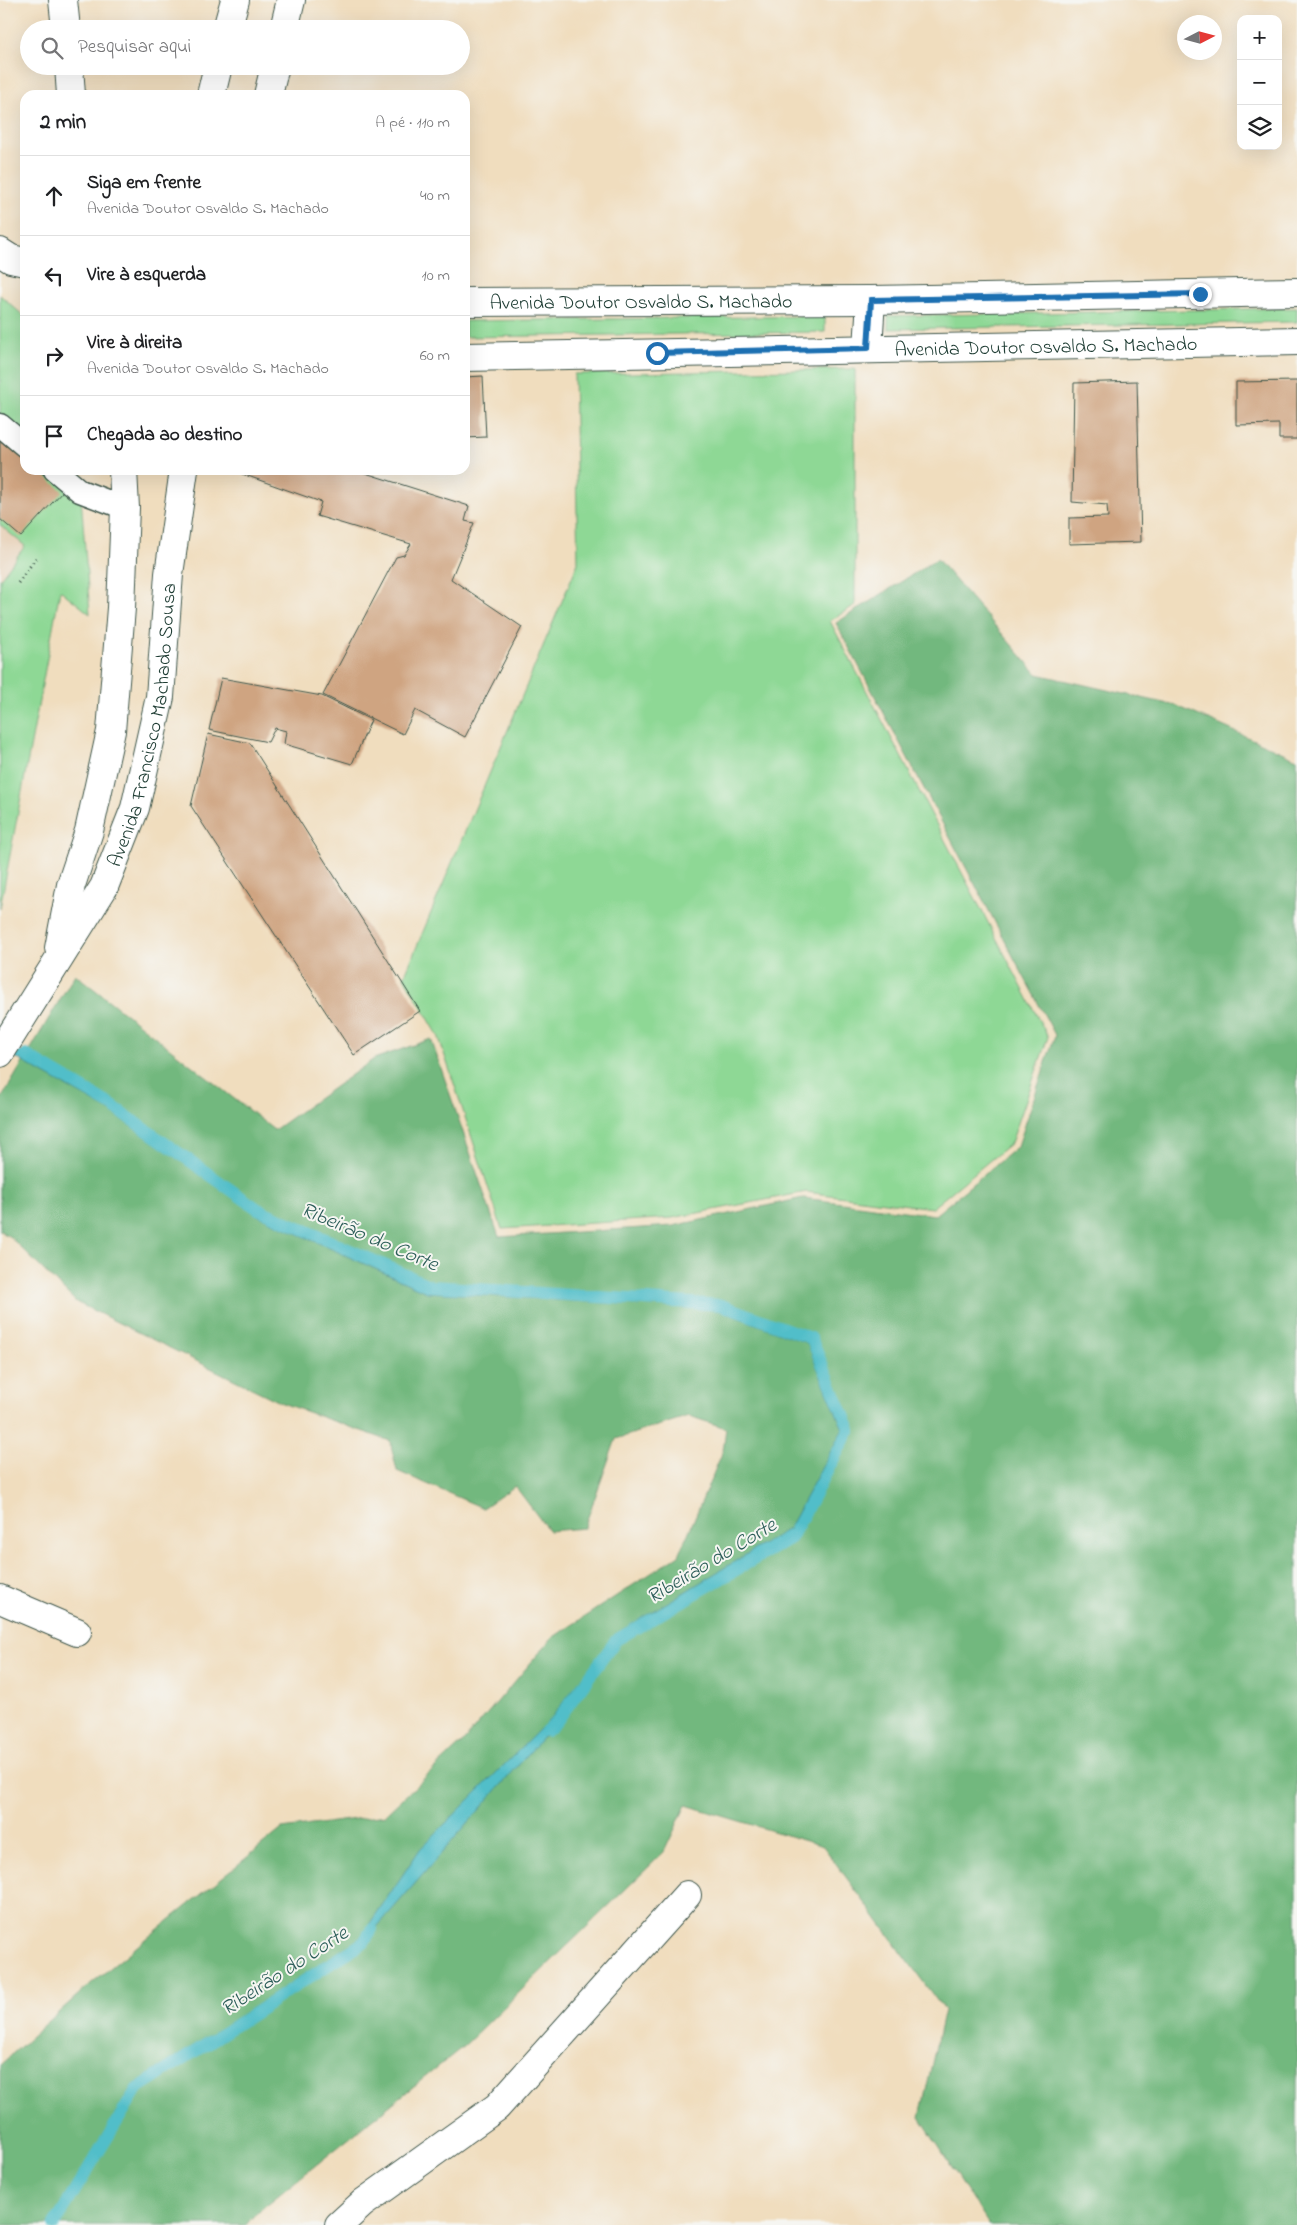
<!DOCTYPE html>
<html lang="pt">
<head>
<meta charset="utf-8">
<style>
  body { margin:0; font-family:"Indie Flower",sans-serif; background:#f6f6f6; color:#202124 }
  .controls { position:absolute; right:15px; top:15px; display:grid; overflow:hidden; border-radius:10px; box-shadow:0 5px 20px #0002 }
  .controls button { width:45px; height:45px; display:grid; place-items:center; padding:0; border:0; border-bottom:1px solid #e0e0e0; background:#fff; color:#202124; font:25px sans-serif }
  .compass { position:absolute; left:1177px; top:15px; width:45px; height:45px; border-radius:50%; background:#fff; box-shadow:0 5px 20px #0002; rotate:84deg }
  .stop { position:absolute; width:15px; height:15px; margin:-11px; border:4px solid #1f6fb2; border-radius:50%; background:#fff }
  .stop.end { background:#1f6fb2; border-color:#fff; box-shadow:0 1px 5px #0008 }
  .list { margin:0; padding:0; list-style:none }
  h2 { display:flex; justify-content:space-between; align-items:center; height:65px; margin:0; padding:0 20px; font-size:21px }
  h2 small { font-size:16px; font-weight:400; color:#757577 }
  .list li { display:grid; grid-template-columns:32px 1fr auto; gap:15px; align-items:center; box-sizing:border-box; height:80px; padding:0 20px; border-top:1px solid #e0e0e0 }
  .list b { display:block; font-size:19px; white-space:nowrap }
  .list p { margin:0; font-size:16px; white-space:nowrap; color:#757577 }
  .list em { font-size:16px; font-style:normal; color:#757577 }
  .icon { flex:none; width:28px; height:28px; fill:none; stroke:currentColor; stroke-width:2; stroke-linecap:round; stroke-linejoin:round }
  .map { position:relative; flex:none; width:1297px; height:2225px; overflow:hidden }
  .search { position:absolute; background:#fff; box-shadow:0 5px 20px #0002; left:20px; top:20px; width:450px; height:55px; display:flex; align-items:center; gap:12px; box-sizing:border-box; padding:0 18px; border-radius:28px; color:#757577; font-size:19px }
  .panel { position:absolute; background:#fff; box-shadow:0 5px 20px #0002; left:20px; top:90px; width:450px; height:385px; border-radius:15px }
  .map>svg:first-child { display:block }
</style>
</head>
<body>
<div class="map">
<svg width="1297" height="2225" viewBox="0 0 1297 2225">
  <rect width="100%" height="100%" fill="#f6f6f2"/>
  <filter id="ink" filterUnits="userSpaceOnUse"><feTurbulence type="fractalNoise" baseFrequency=".02" numOctaves="2"/><feDisplacementMap in="SourceGraphic" scale="10" xChannelSelector="R" yChannelSelector="G"/><feConvolveMatrix kernelMatrix="1 2 1 2 8 2 1 2 1" color-interpolation-filters="sRGB"/></filter>
  <filter id="wash" filterUnits="userSpaceOnUse"><feTurbulence type="fractalNoise" baseFrequency=".0096" numOctaves="4" result="noise"/><feDisplacementMap in="SourceGraphic" scale="20" xChannelSelector="R" yChannelSelector="G"/><feGaussianBlur stdDeviation="1.12" result="paint"/><feColorMatrix in="noise" values="0 0 0 0 0 0 0 0 0 0 0 0 0 0 0 0 0 1.4 0 .05"/><feComposite in="paint" operator="in"/></filter>
  <g filter="url(#wash)">
    <rect width="100%" height="100%" fill="#f0ddbe"/>
    <path fill="#e7d0b7" d="M 0,525 L 25,546 L 0,578 Z"/>
    <g fill="#8ed895" stroke="#568a64">
      <path d="M 0,295 L 25,317 L 25,470 L 79,470 L 90,614 L 60,590 L 0,908 L 0,579 L 25,546 L 0,525 Z"/>
      <path d="M 1297,308 L 1297,322 L 888,329 L 888,316 Z"/>
      <path d="M 825,316 L 825,332 L 465,337 L 465,321 Z"/>
      <path d="M 855,369 L 855,605 L 830,621 L 1048,1037 L 1011,1143 L 932,1208 L 806,1192 L 672,1218 L 502,1229 L 438,1035 L 404,977 L 578,563 L 574,374 Z"/>
    </g>
    <path fill="#72b87e" stroke="#487a59" d="M 937,559 L 1037,674 L 1177,706 L 1297,759 L 1297,2225 L 989,2225 L 920,2117 L 944,2010 L 823,1846 L 686,1805 L 664,1852 L 465,2045 L 255,2214 L 246,2225 L 0,2225 L 0,2065 L 88,1986 L 282,1829 L 385,1815 L 462,1743 L 552,1638 L 679,1555 L 723,1451 L 726,1428 L 689,1416 L 616,1439 L 584,1528 L 549,1531 L 515,1486 L 483,1508 L 397,1471 L 390,1441 L 282,1403 L 76,1302 L 10,1237 L 0,1231 L 0,1101 L 75,974 L 274,1130 L 374,1059 L 431,1039 L 499,1237 L 673,1226 L 803,1198 L 935,1215 L 1018,1146 L 1055,1035 L 836,623 Z"/>
    <path fill="#51bec9" stroke="#387e7e" d="M 0,1040 L 111,1105 L 258,1209 L 431,1286 L 721,1305 L 811,1338 L 850,1429 L 791,1538 L 616,1640 L 557,1721 L 364,1942 L 137,2089 L 54,2225 L 48,2225 L 133,2085 L 360,1938 L 420,1849 L 552,1717 L 614,1635 L 788,1529 L 843,1429 L 807,1343 L 718,1310 L 426,1292 L 259,1216 L 108,1110 L 0,1049 Z"/>
    <g fill="none" stroke-linecap="round" stroke-linejoin="round">
      <g stroke="#51bec9" stroke-width="12">
        <path d="M 26,1055 L 111,1105 L 258,1209 L 431,1286 L 721,1305 L 811,1338 L 850,1429 L 791,1538 L 616,1640 L 557,1721 L 546,1731"/>
        <path d="M 54,2225 L 137,2089 L 364,1942 L 372,1929"/>
      </g>
    </g>
    <g id="blocks">
      <g fill="#cfa481">
        <path d="M 483,376 L 486,437 L 465,438 L 465,377 Z"/>
        <path d="M 1137,381 L 1141,542 L 1069,544 L 1069,518 L 1108,517 L 1107,505 L 1072,502 L 1074,383 Z"/>
        <path d="M 1297,381 L 1297,439 L 1279,439 L 1279,424 L 1236,425 L 1236,382 Z"/>
        <path d="M 0,439 L 25,459 L 25,470 L 38,470 L 63,491 L 21,537 L 0,519 Z"/>
        <path d="M 231,470 L 356,470 L 469,506 L 465,521 L 474,523 L 451,579 L 522,627 L 465,737 L 415,710 L 403,734 L 323,695 L 396,557 L 404,555 L 411,544 L 317,516 L 321,502 Z"/>
        <path d="M 221,678 L 322,696 L 371,720 L 352,764 L 284,744 L 286,731 L 275,728 L 268,742 L 209,730 Z"/>
        <path d="M 208,734 L 250,743 L 420,1011 L 354,1055 L 191,806 Z"/>
      </g>
    </g>
  </g>
  <g filter="url(#ink)">
    <use href="#blocks" fill-opacity="0" stroke="#3e5549" stroke-width="1"/>
    <g fill="none" stroke-linecap="round" stroke-linejoin="round">
      <g stroke="#3e5549" stroke-width="25">
        <g id="service">
          <path d="M 0,425 L 25,446"/>
          <path d="M 55,470 L 80,491 L 125,508"/>
        </g>
      </g>
      <g stroke="#3e5549" stroke-width="30">
        <g id="minor">
          <path d="M 63,0 L 66,29"/>
          <path d="M 69,66 L 71,95"/>
          <path d="M 868,348 L 871,300"/>
          <path d="M 0,1599 L 77,1632"/>
          <path d="M 339,2225 L 363,2203 L 497,2107 L 687,1895"/>
        </g>
      </g>
      <g stroke="#3e5549" stroke-width="30">
        <g id="tertiary">
          <path d="M 0,252 L 11,259 L 25,262"/>
          <path id="s1" d="M 465,302 L 871,300 L 1297,292"/>
          <path id="s2" d="M 465,357 L 1297,341"/>
        </g>
      </g>
      <g stroke="#3e5549" stroke-width="30">
        <g id="secondary">
          <path d="M 227,29 L 235,0"/>
          <path d="M 284,29 L 291,0"/>
          <path d="M 211,95 L 218,66"/>
          <path d="M 268,95 L 275,66"/>
          <path d="M 59,948 L 71,885 L 89,831 L 111,731 L 121,608 L 125,508 L 123,470"/>
          <path id="s3" d="M 0,1053 L 104,887 L 135,808 L 160,697 L 169,574 L 184,470"/>
        </g>
      </g>
      <path stroke="#3e5549" stroke-width="3" stroke-dasharray="1 4" stroke-linecap="butt" d="M 18,583 L 36,558"/>
      <use href="#service" stroke="#fff" stroke-width="22"/>
      <use href="#minor" stroke="#fff" stroke-width="28"/>
      <use href="#tertiary" stroke="#fff" stroke-width="28"/>
      <use href="#secondary" stroke="#fff" stroke-width="28"/>
    </g>
  </g>
  <g fill="none" stroke-linecap="round" stroke-linejoin="round" filter="url(#ink)">
    <path stroke="#1f6fb2" stroke-width="6" d="M 657,353 L 868,348 L 871,300 L 1200,294"/>
  </g>
  <g text-anchor="middle" stroke-width="4" stroke-linejoin="round" paint-order="stroke">
    <g font-size="20" fill="#1f3d34" stroke="#f6f6f2">
      <text dy="7" stroke="none"><textPath href="#s1" startOffset="176">Avenida Doutor Osvaldo S. Machado</textPath></text>
      <text dy="7" stroke="none"><textPath href="#s2" startOffset="581">Avenida Doutor Osvaldo S. Machado</textPath></text>
      <text dy="7" stroke="none"><textPath href="#s3" startOffset="364">Avenida Francisco Machado Sousa</textPath></text>
    </g>
    <g font-size="21" font-style="italic" fill="#2c5d59" stroke="#f6f6f2">
      <text transform="translate(370 1236) rotate(23)" y="7">Ribeirão do Corte</text>
      <text transform="translate(711 1560) rotate(-31)" y="7">Ribeirão do Corte</text>
      <text transform="translate(284 1970) rotate(-33)" y="7">Ribeirão do Corte</text>
    </g>
  </g>
</svg>
<div class="controls">
<button>+</button>
<button>−</button>
<button><svg class="icon" aria-label="layers" viewBox="0 0 24 24"><path d="M12 4l9 5-9 5-9-5zM3 14l9 5 9-5"/></svg></button>
</div>
<svg class="compass" viewBox="-18 -18 36 36"><path d="M0-13l5 13h-10z" fill="#e53935"/><path d="M0 13l5-13h-10z" fill="#757577"/></svg>
<div class="stop" style="left:657px;top:353px"></div>
<div class="stop end" style="left:1200px;top:294px"></div>
<div class="search"><svg class="icon" aria-label="search" viewBox="0 0 24 24"><circle cx="10" cy="10" r="6"/><path d="M15 15l6 6"/></svg>Pesquisar aqui</div>
<section class="panel">
<h2>2 min<small>A pé · 110 m</small></h2>
<ul class="list">
<li><svg class="icon" aria-label="ahead" viewBox="0 0 24 24"><path d="M12 20V5M6 11l6-6 6 6"/></svg><div><b>Siga em frente</b><p>Avenida Doutor Osvaldo S. Machado</p></div><em>40 m</em></li>
<li><svg class="icon" aria-label="left" viewBox="0 0 24 24"><path d="M17 20v-9H6M10 6l-5 5 5 5"/></svg><div><b>Vire à esquerda</b></div><em>10 m</em></li>
<li><svg class="icon" aria-label="right" viewBox="0 0 24 24"><path d="M7 20v-9h11M14 6l5 5-5 5"/></svg><div><b>Vire à direita</b><p>Avenida Doutor Osvaldo S. Machado</p></div><em>60 m</em></li>
<li><svg class="icon" aria-label="arrive" viewBox="0 0 24 24"><path d="M6 21V4h12l-3 4 3 4H6"/></svg><div><b>Chegada ao destino</b></div></li>
</ul>
</section>
</div>
</body>
</html>
